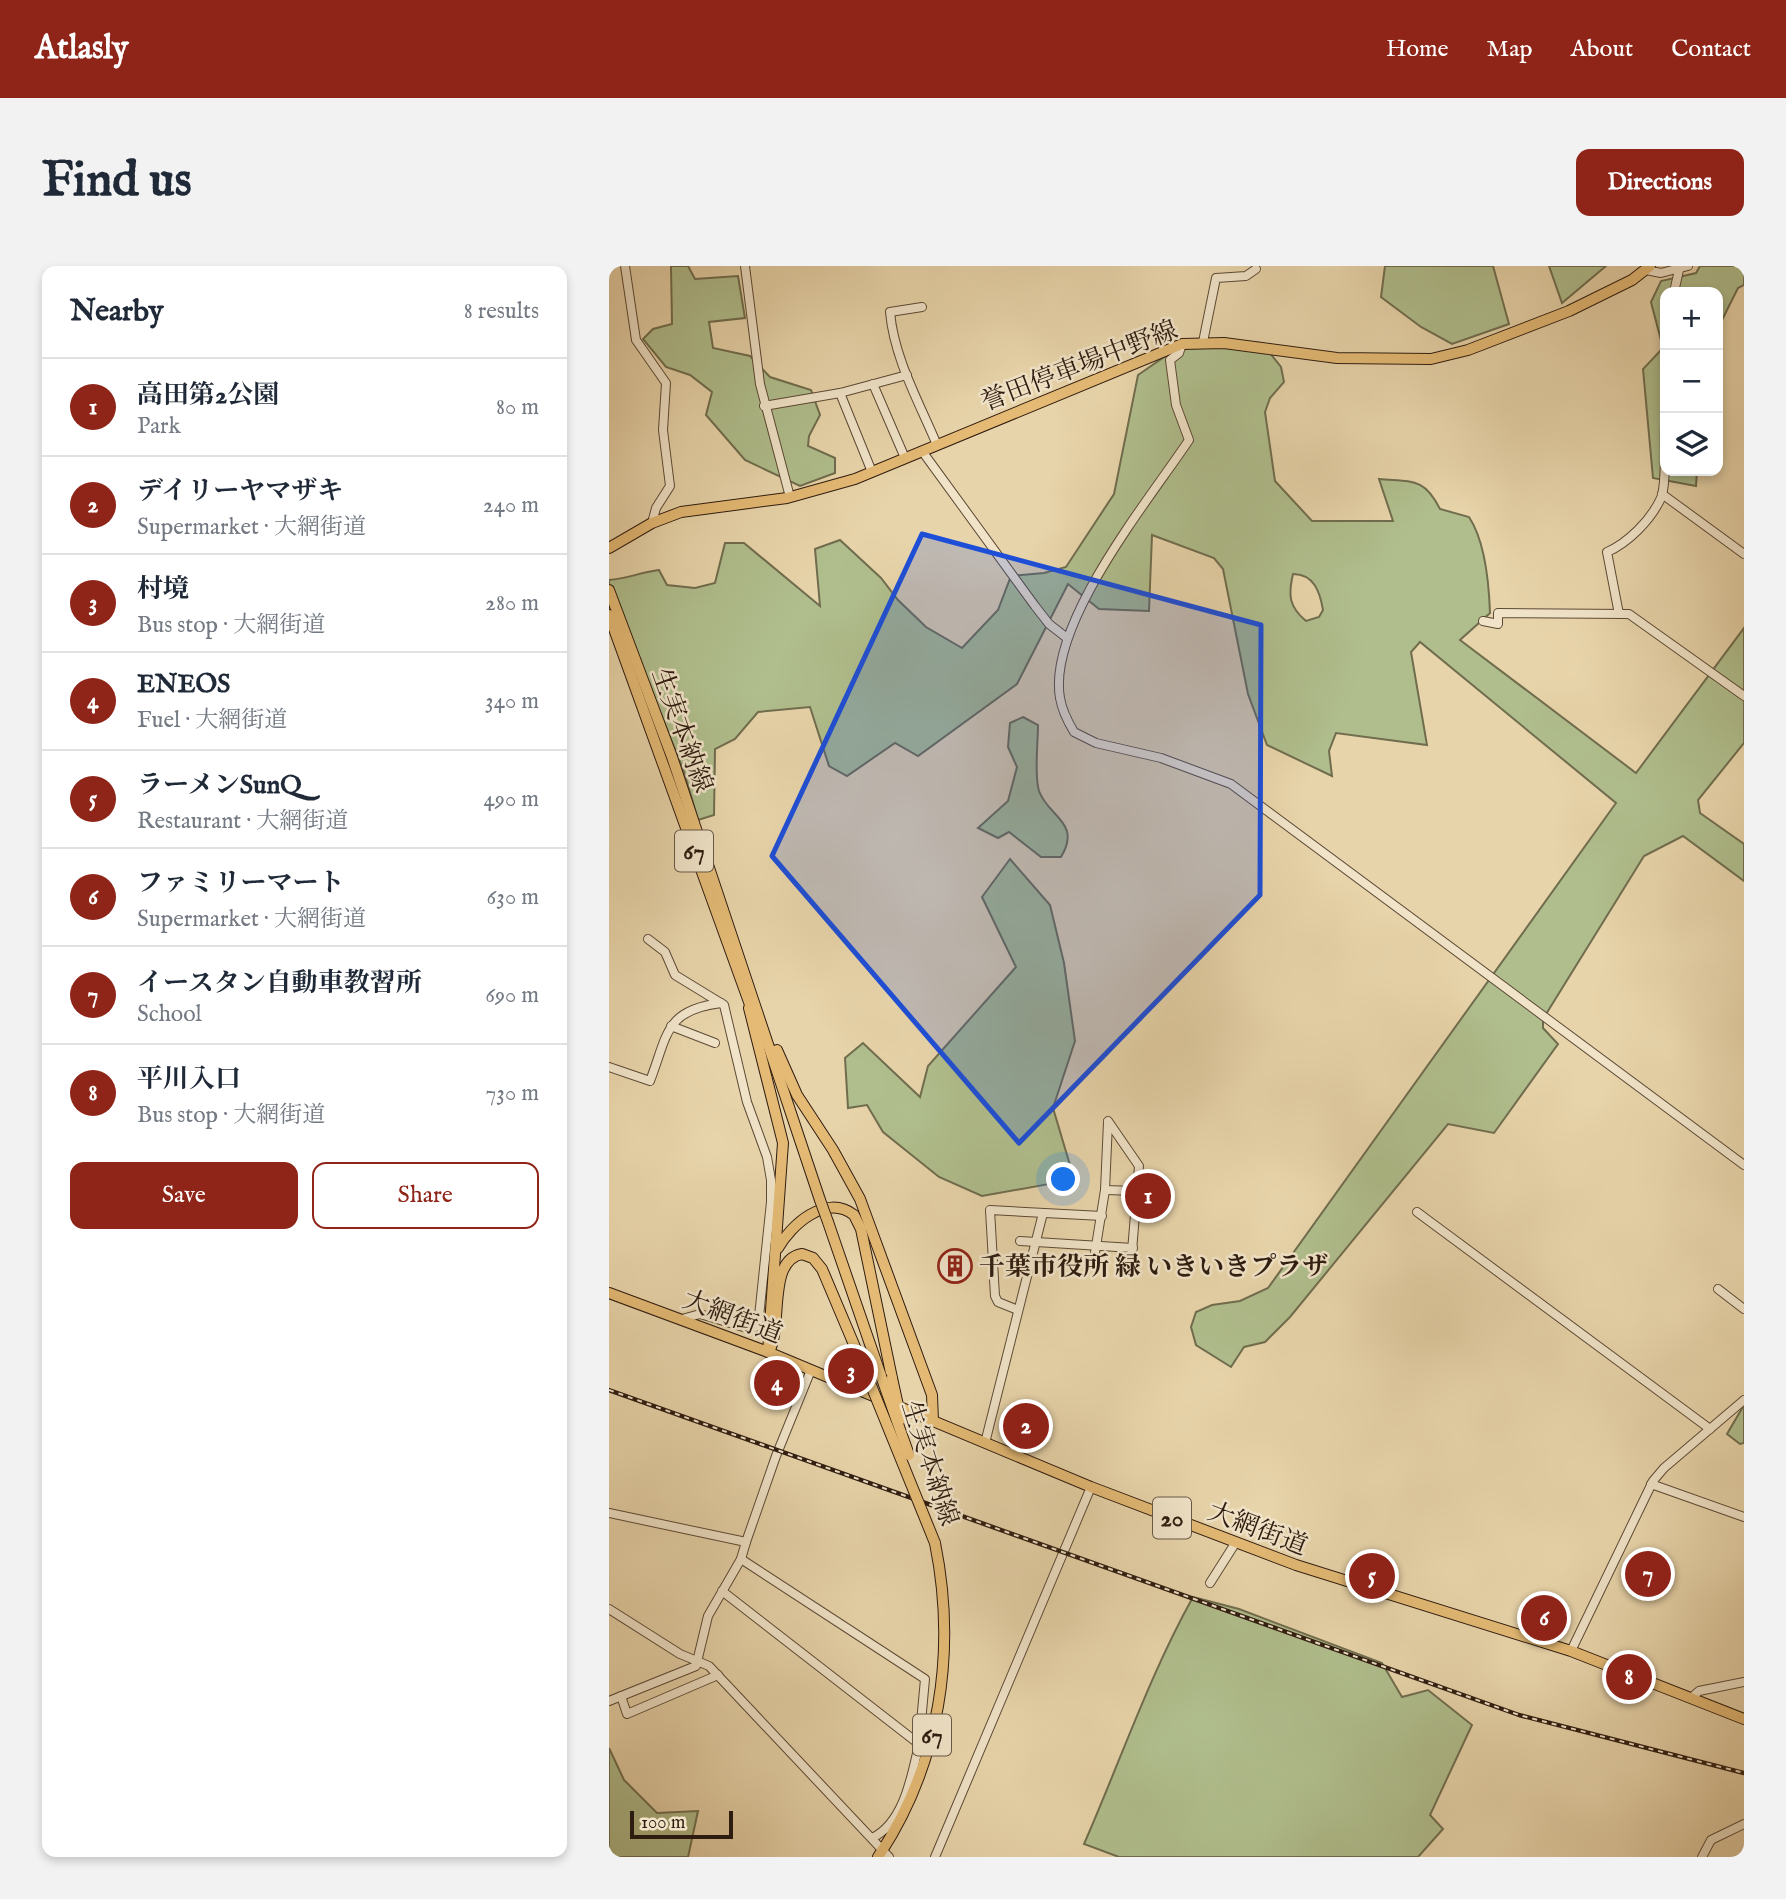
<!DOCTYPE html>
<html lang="en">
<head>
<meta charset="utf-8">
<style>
  body { margin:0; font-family:"IM FELL English","Noto Serif JP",serif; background:#f2f2f3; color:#1f2937 }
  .controls { position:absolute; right:21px; top:21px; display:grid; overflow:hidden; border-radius:14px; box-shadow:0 4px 10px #0003 }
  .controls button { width:63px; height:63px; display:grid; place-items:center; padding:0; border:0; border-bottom:2px solid #e0e1e3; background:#fff; color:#1f2937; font:35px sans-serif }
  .scale { position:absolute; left:21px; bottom:18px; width:103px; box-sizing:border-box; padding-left:7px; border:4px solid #2f1c10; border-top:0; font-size:19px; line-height:24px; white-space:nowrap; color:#2f1c10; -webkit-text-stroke:5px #f0e3c8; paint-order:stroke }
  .you { position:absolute; left:455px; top:914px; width:24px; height:24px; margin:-18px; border:5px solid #fff; border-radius:50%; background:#1a73e8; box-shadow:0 0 0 10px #1a73e833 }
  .badge { display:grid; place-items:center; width:46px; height:46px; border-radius:50%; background:#8f2418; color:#fff; font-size:23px; font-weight:700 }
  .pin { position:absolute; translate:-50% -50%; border:4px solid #fff; box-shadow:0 2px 7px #0006 }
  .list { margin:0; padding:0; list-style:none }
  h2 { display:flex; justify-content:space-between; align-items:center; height:91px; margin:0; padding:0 28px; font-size:30px }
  h2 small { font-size:23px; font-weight:400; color:#747a83 }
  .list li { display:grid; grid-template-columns:46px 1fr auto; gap:21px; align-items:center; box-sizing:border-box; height:98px; padding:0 28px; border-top:2px solid #e0e1e3 }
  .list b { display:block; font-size:26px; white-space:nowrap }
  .list p { margin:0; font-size:23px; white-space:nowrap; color:#747a83 }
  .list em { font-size:23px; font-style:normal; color:#747a83 }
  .actions { display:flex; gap:14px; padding:21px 28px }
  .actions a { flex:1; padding:16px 0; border:2px solid #8f2418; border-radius:14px; text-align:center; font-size:24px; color:#8f2418 }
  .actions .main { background:#8f2418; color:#fff }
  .icon { flex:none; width:38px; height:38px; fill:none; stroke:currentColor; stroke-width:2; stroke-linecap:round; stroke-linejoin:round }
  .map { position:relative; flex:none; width:1135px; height:1591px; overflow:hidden; border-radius:14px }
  header { display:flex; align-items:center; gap:42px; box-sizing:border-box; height:98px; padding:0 35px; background:#8f2418; color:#fff }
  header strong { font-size:33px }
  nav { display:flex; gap:38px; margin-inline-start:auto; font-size:24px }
  .intro { display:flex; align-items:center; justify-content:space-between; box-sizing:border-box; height:168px; padding:0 42px }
  h1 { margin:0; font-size:49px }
  .button { padding:18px 32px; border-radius:14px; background:#8f2418; color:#fff; font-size:24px; font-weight:700 }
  main { display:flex; gap:42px; padding:0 42px }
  aside { flex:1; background:#fff; border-radius:14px; box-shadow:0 4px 10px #0003 }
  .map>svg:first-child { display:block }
</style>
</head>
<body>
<header>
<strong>Atlasly</strong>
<nav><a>Home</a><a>Map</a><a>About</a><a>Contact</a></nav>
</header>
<div class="intro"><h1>Find us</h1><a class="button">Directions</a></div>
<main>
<aside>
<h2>Nearby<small>8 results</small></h2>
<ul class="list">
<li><span class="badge">1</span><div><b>高田第2公園</b><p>Park</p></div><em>80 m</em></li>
<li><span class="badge">2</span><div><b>デイリーヤマザキ</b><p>Supermarket · 大網街道</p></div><em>240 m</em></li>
<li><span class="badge">3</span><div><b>村境</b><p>Bus stop · 大網街道</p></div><em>280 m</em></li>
<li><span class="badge">4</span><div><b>ENEOS</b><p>Fuel · 大網街道</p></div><em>340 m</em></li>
<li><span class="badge">5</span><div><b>ラーメンSunQ</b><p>Restaurant · 大網街道</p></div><em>490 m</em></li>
<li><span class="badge">6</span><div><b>ファミリーマート</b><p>Supermarket · 大網街道</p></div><em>630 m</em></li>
<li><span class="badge">7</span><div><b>イースタン自動車教習所</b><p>School</p></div><em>690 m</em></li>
<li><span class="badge">8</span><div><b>平川入口</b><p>Bus stop · 大網街道</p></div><em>730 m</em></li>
</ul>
<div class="actions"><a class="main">Save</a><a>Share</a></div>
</aside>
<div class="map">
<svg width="1135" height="1591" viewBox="0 0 1135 1591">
  <rect width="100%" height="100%" fill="#e8d4aa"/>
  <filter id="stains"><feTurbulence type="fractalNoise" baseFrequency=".00286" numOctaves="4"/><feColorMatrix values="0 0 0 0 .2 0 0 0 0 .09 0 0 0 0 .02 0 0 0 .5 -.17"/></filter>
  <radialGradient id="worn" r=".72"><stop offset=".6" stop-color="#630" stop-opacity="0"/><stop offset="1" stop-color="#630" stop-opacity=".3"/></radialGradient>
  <g fill="#b0be8d" stroke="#706d4e" stroke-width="2" fill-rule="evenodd">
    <path d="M 62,0 L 79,0 L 86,13 L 129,10 L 136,52 L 100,56 L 104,82 L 141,90 L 161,111 L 202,124 L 211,149 L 200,170 L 199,180 L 226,192 L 226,207 L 191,220 L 136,194 L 97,149 L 103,126 L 81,109 L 57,101 L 34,73 L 44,63 L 63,58 Z"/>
    <path d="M 776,0 L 884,0 L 900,58 L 843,78 L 812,61 L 772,31 Z"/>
    <path d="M 940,0 L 997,0 L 953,37 Z"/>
    <path d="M 1091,0 L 1135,0 L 1135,19 L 1129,22 L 1109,62 L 1109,26 L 1056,26 L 1056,205 L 1088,205 L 1087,220 L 1044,212 L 1034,103 L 1054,82 L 1042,36 L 1052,15 L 1087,7 Z"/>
    <path d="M 609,74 L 653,77 L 672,101 L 675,116 L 661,132 L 656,146 L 666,215 L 703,255 L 784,255 L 770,213 C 803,216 815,211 831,243 L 860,251 C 876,275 880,318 881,347 L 851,374 L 1027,507 L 1135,362 L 1135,477 L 1089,534 L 1091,547 L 1135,578 L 1135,615 L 1074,570 L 1035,590 L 934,753 L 934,762 L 949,778 L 885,867 L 839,858 L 681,1051 L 656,1076 L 635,1081 L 622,1101 L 587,1079 L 582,1061 L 587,1046 L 603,1039 L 631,1035 L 659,1022 L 1007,537 L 811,376 L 802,386 L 818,479 L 727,467 L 720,485 L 723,510 L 658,479 L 639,428 L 614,303 L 605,292 L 543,269 L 540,345 L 490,343 L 459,318 L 408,418 L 309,490 L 286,477 L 238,510 L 220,500 L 201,441 L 149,446 L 126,473 L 106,483 L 105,549 L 89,554 L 75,506 L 22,373 L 0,353 L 0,314 C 18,313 32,306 50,304 L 58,319 L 86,322 L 106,317 L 116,277 L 135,277 L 211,340 L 206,283 L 231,274 L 272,312 L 289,334 L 317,361 L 353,382 L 389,344 L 402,310 L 435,307 L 457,301 L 505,228 L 529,109 L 561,87 ZM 684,308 C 705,308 711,326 714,344 L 710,351 L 697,355 C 680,341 679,329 684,308 Z"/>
    <path d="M 414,451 L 429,459 C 429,477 425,510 430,525 C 439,551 473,556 452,591 L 432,591 L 400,566 L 389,572 L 369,562 L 399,535 L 408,501 L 399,481 L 401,457 Z"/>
    <path d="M 401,593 L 441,639 L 455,697 L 466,775 L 444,842 L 461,899 L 457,915 L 373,930 L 330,911 L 274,866 L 258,839 L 239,842 L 236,792 L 254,777 L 311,831 L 319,800 L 407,701 L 373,631 Z"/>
    <path d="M 532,914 L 536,914 L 559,945 L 553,948 L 530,947 Z"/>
    <path d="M 1135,1139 L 1135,1177 L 1131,1178 L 1118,1168 Z"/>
    <path d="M 584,1331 L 630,1343 L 773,1397 L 793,1431 L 819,1424 L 863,1459 L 821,1549 L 834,1563 L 809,1591 L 510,1591 L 475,1578 C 511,1496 540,1410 584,1331 Z"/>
    <path d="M 0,1482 L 15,1514 L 48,1547 L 89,1545 L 79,1591 L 2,1591 L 0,1588 Z"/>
  </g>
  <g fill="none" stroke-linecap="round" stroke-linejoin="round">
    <g stroke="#5d4a36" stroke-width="10">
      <g id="minor">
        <path d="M 16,0 L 27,74 L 57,117 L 54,164 L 61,220 L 47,242 L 43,257"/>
        <path d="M 136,0 L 151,118 L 181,231"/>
        <path d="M 1037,4 L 1052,7 L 1079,0"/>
        <path d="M 1065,26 L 1070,4"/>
        <path d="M 313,41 L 281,46 C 285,92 310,136 328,179"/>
        <path d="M 594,76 L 607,12 L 637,10 L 647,3"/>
        <path d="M 573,78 L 570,87 L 561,94 L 567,139 L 580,174 C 540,234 438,358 451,432 C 453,444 459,456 465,466 L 487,477 L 552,492 L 622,518 L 1135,899"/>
        <path d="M 264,118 L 296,192"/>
        <path d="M 231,127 L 263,206"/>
        <path d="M 155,140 L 231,127 L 298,109"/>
        <path d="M 313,185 L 426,340 L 440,358 L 458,372"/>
        <path d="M 1053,228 L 1135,288"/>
        <path d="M 1010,348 L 998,286 C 1019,277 1042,254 1052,232 C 1058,217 1055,178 1056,160"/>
        <path d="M 874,355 L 889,358 L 889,347 L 1020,348 L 1135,430"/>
        <path d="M 39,673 L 56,686 L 66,709 L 115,739 L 138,836 L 158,891 L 162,914 L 162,936 L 149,1060 L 141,1063 L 91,1048 L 73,1053"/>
        <path d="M 62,760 L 106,777"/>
        <path d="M 0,801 L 41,815 C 59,768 56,744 112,737"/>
        <path d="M 499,855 L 530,900 L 522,997"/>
        <path d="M 496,924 L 528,925"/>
        <path d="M 808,946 L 1101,1163"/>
        <path d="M 411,975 L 524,982"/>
        <path d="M 484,999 L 496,924 L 499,856"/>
        <path d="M 1109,1023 L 1135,1043"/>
        <path d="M 409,1044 L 389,1036 L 386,1030 L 381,944 L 493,950"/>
        <path d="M 376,1177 L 434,947"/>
        <path d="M 1042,1218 L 1135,1251"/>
        <path d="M 0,1247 L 137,1276 L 132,1293 L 99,1350 L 87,1400 L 0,1435"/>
        <path d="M 137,1276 L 167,1190 L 202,1104"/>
        <path d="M 132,1293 L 316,1413 L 310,1478"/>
        <path d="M 601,1317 L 627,1276"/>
        <path d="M 113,1325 L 310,1478 C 303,1509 295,1557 263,1572"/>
        <path d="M 0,1343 L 71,1388 L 100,1400 L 280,1591"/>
        <path d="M 962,1385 L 1044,1215 L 1055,1202 L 1135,1134"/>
        <path d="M 12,1430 L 18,1448 L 109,1409"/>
        <path d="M 1082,1432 L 1090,1425 L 1135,1416"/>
        <path d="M 326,1591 L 482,1221"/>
        <path d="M 1093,1591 L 1102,1574 L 1135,1558"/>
      </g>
    </g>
    <g stroke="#2f1c10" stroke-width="12">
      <g id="major">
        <path d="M 0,282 L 43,257 L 72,246 L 178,232 L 246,213 L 573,78 L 615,77 L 728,92 L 822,93 L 859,84 L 960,45 L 1023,14 L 1041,0"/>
        <path d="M 0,324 L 63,491 L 211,934"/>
        <path d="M 0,349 L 144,747"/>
        <path d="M 140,742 L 174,877 L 159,1086"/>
        <path d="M 168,784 L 188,829 L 224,884 L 251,933 L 323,1129 L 324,1155"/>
        <path d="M 219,956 L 272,1110"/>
        <path d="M 169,982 C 182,959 217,927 245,949 L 252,963 L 283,1112"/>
        <path d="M 0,1027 L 159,1086 L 482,1221 L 687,1299 L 962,1385 L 1135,1453"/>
        <path d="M 160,1086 C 174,1059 158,994 193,988 L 204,992 L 213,1003 L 257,1107"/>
        <path d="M 269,1591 C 331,1498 348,1386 326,1277"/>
      </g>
    </g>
    <use href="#minor" stroke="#f0e3c8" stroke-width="8"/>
    <use href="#major" stroke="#e4ba75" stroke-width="10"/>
    <g stroke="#2f1c10" stroke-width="4.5">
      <path id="rail" d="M 0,1124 L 910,1449 L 1135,1507"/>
    </g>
    <use href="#rail" stroke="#f0e3c8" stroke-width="2" stroke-dasharray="5" stroke-linecap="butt"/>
    <g stroke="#2f1c10" stroke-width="12" stroke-linecap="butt">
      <g id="major-bridge">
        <path d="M 211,934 L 219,956"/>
        <path d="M 257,1107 L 326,1277"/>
        <path d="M 272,1110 L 300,1189"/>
        <path d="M 283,1112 L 292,1153"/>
      </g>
    </g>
    <use href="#major-bridge" stroke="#e4ba75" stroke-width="10"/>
  </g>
  <path fill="#1d4ed8" fill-opacity="0.2" stroke="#1d4ed8" stroke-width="5" stroke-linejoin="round" d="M 313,268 L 652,359 L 651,629 L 410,877 L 163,590 Z"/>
  <defs>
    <g id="building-ring" transform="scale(1.75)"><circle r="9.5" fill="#f0e3c8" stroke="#8f2418" stroke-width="1.5"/><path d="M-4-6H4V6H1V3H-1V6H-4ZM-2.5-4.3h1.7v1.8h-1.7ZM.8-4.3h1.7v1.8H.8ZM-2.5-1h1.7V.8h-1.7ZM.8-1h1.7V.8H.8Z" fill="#8f2418"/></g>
  </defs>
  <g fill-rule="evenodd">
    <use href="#building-ring" x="346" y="1000"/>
  </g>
  <g text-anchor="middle" stroke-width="5" stroke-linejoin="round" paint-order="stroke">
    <g fill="#f0e3c8" stroke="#695847" stroke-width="2">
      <rect x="66" y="564.5" width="38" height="41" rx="5"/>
      <rect x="544" y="1231.5" width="38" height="41" rx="5"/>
      <rect x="304" y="1448.5" width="38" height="41" rx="5"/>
    </g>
    <g font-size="24" font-weight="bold" fill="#2f1c10">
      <text x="85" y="593">67</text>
      <text x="563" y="1260">20</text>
      <text x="323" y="1477">67</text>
    </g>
    <g font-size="26" fill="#2f1c10" stroke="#f0e3c8">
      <text transform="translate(470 99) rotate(-21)" y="9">誉田停車場中野線</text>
      <text transform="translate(74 464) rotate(70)" y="9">生実本納線</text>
      <text transform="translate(124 1050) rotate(21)" y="9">大網街道</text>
      <text transform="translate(322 1197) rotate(72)" y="9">生実本納線</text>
      <text transform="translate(649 1262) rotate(21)" y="9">大網街道</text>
    </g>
    <g font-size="26" font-weight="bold" fill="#2f1c10" stroke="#f0e3c8" text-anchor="start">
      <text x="370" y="1009">千葉市役所 緑 いきいきプラザ</text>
    </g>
  </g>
  <rect width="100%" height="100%" filter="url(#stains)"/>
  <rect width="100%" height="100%" fill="url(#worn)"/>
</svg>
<div class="controls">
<button>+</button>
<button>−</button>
<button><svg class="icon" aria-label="layers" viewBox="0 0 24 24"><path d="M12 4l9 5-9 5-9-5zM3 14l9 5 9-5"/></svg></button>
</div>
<div class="scale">100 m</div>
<div class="you"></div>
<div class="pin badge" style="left:539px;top:930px">1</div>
<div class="pin badge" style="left:417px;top:1160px">2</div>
<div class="pin badge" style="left:242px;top:1105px">3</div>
<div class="pin badge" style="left:168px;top:1117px">4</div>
<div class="pin badge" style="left:763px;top:1310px">5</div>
<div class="pin badge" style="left:935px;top:1352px">6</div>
<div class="pin badge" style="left:1039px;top:1308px">7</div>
<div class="pin badge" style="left:1020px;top:1411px">8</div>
</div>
</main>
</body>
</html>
